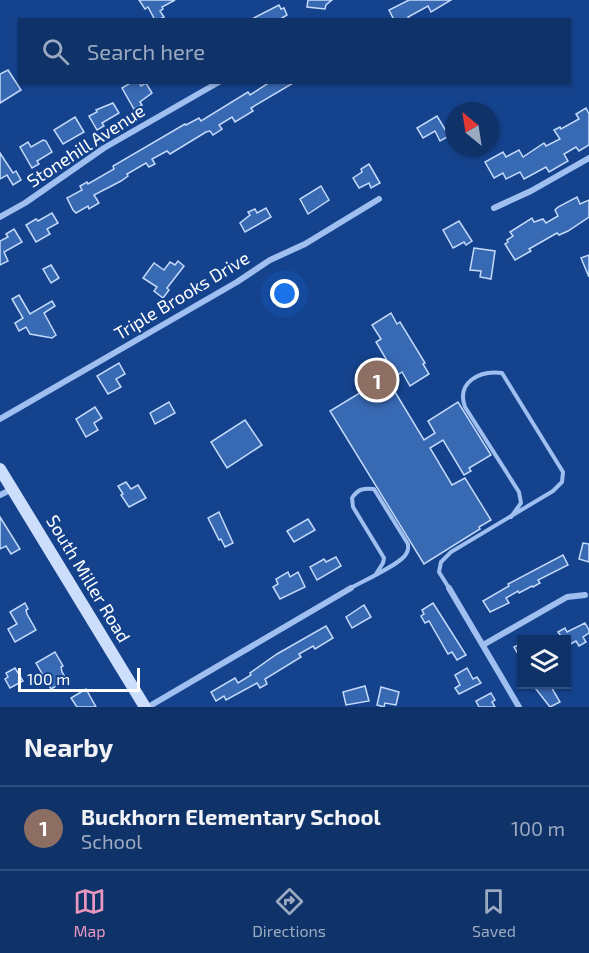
<!DOCTYPE html>
<html lang="en">
<head>
<meta charset="utf-8">
<style>
  body { margin:0; font-family:"Exo 2",sans-serif; background:#1d3e71; color:#f1f3f6 }
  .controls { position:absolute; right:18px; bottom:18px; display:grid; overflow:hidden; border-radius:0px; box-shadow:0 2px 4px #0004 }
  .controls button { width:54px; height:54px; display:grid; place-items:center; padding:0; border:0; border-bottom:2px solid #2f4d7d; background:#0f3269; color:#f1f3f6; font:30px sans-serif }
  .compass { position:absolute; left:445px; top:102px; width:54px; height:54px; border-radius:50%; background:#0f3269; box-shadow:0 2px 4px #0004; rotate:330deg }
  .scale { position:absolute; left:18px; bottom:15px; width:122px; box-sizing:border-box; padding-left:6px; border:3px solid #fff; border-top:0; font-size:16px; line-height:21px; white-space:nowrap; color:#fff; -webkit-text-stroke:4px #14428c; paint-order:stroke }
  .you { position:absolute; left:285px; top:294px; width:21px; height:21px; margin:-15px; border:4px solid #fff; border-radius:50%; background:#1a73e8; box-shadow:0 0 0 9px #1a73e833 }
  .badge { display:grid; place-items:center; width:39px; height:39px; border-radius:50%; background:#e797bd; color:#fff; font-size:20px; font-weight:700 }
  .pin { position:absolute; translate:-50% -50%; border:3px solid #fff; box-shadow:0 2px 6px #0006 }
  .list { margin:0; padding:0; list-style:none }
  h2 { display:flex; justify-content:space-between; align-items:center; height:78px; margin:0; padding:0 24px; font-size:26px }
  h2 small { font-size:20px; font-weight:400; color:#9baac0 }
  .list li { display:grid; grid-template-columns:39px 1fr auto; gap:18px; align-items:center; box-sizing:border-box; height:84px; padding:0 24px; border-top:2px solid #2f4d7d }
  .list b { display:block; font-size:22px; white-space:nowrap }
  .list p { margin:0; font-size:20px; white-space:nowrap; color:#9baac0 }
  .list em { font-size:20px; font-style:normal; color:#9baac0 }
  .icon { flex:none; width:33px; height:33px; fill:none; stroke:currentColor; stroke-width:2; stroke-linecap:round; stroke-linejoin:round }
  .map { position:relative; flex:none; width:589px; height:707px; overflow:hidden }
  .search { position:absolute; background:#0f3269; box-shadow:0 2px 4px #0004; left:18px; right:18px; top:18px; height:66px; display:flex; align-items:center; gap:15px; box-sizing:border-box; padding:0 21px; border-radius:0px; color:#9baac0; font-size:22px }
  .sheet { height:162px; background:#0f3269 }
  nav { display:flex; justify-content:space-around; align-items:center; box-sizing:border-box; height:84px; border-top:2px solid #2f4d7d; background:#0f3269; font-size:16px; color:#9baac0 }
  nav a { display:grid; justify-items:center; gap:3px }
  nav .on { color:#e797bd }
  .map>svg:first-child { display:block }
</style>
</head>
<body>
<div class="map">
<svg width="589" height="707" viewBox="0 0 589 707">
  <rect width="100%" height="100%" fill="#14428c"/>
  <g fill="#3869b3" stroke="#c4dafb" stroke-width="1.5">
    <path d="M 139,0 L 175,0 L 162,7 L 163,9 L 160,11 L 164,17 L 159,20 L 155,20 L 148,7 L 145,9 Z"/>
    <path d="M 308,0 L 332,0 L 326,5 L 325,9 L 307,7 Z"/>
    <path d="M 409,0 L 451,0 L 431,12 L 428,6 L 408,17 L 410,20 L 394,20 L 389,10 Z"/>
    <path d="M 279,5 L 281,9 L 284,8 L 287,15 L 279,20 L 250,20 Z"/>
    <path d="M 8,70 L 21,90 L 0,103 L 0,74 Z"/>
    <path d="M 132,82 L 139,82 L 141,86 L 146,83 L 152,93 L 140,102 L 142,105 L 134,109 L 122,88 Z"/>
    <path d="M 270,82 L 295,82 L 251,108 L 253,111 L 235,122 L 232,117 L 219,125 L 222,129 L 213,135 L 210,131 L 206,132 L 170,154 L 167,151 L 152,159 L 155,164 L 149,167 L 146,163 L 127,174 L 128,176 L 121,181 L 94,195 L 99,203 L 89,209 L 88,206 L 76,213 L 73,210 L 67,198 L 82,190 L 80,186 L 87,182 L 88,184 L 114,169 L 113,166 L 185,124 L 186,125 L 199,118 L 201,121 L 248,92 L 250,95 Z"/>
    <path d="M 113,103 L 119,113 L 102,123 L 104,126 L 97,130 L 89,116 L 97,112 L 96,110 Z"/>
    <path d="M 586,108 L 589,114 L 589,145 L 579,151 L 576,147 L 564,154 L 568,161 L 549,172 L 546,167 L 524,179 L 520,172 L 506,179 L 503,173 L 494,178 L 485,162 L 503,152 L 506,157 L 519,150 L 523,157 L 544,143 L 546,146 L 560,139 L 554,130 L 560,127 L 561,129 L 579,119 L 576,114 Z"/>
    <path d="M 437,116 L 449,136 L 440,141 L 435,131 L 423,138 L 417,128 Z"/>
    <path d="M 75,117 L 84,132 L 63,144 L 54,130 Z"/>
    <path d="M 43,140 L 46,141 L 52,152 L 37,161 L 39,164 L 32,168 L 20,147 L 28,142 L 31,147 Z"/>
    <path d="M 0,153 L 13,173 L 16,171 L 21,180 L 13,185 L 7,175 L 0,179 Z"/>
    <path d="M 369,164 L 380,183 L 371,188 L 369,183 L 359,188 L 353,178 L 362,172 L 361,169 Z"/>
    <path d="M 321,186 L 329,200 L 308,214 L 300,199 Z"/>
    <path d="M 577,197 L 580,204 L 589,200 L 589,217 L 568,231 L 559,235 L 557,233 L 529,249 L 531,251 L 515,260 L 505,244 L 508,242 L 507,240 L 513,236 L 510,232 L 532,218 L 534,222 L 543,219 L 546,223 L 558,216 L 555,210 L 558,207 Z"/>
    <path d="M 266,208 L 271,217 L 245,232 L 240,223 L 250,215 L 248,212 L 255,209 L 257,213 Z"/>
    <path d="M 52,213 L 58,223 L 47,229 L 50,234 L 36,242 L 26,225 L 36,219 L 38,221 Z"/>
    <path d="M 459,221 L 472,241 L 466,245 L 464,242 L 453,248 L 443,230 Z"/>
    <path d="M 14,229 L 22,242 L 4,252 L 8,261 L 0,265 L 0,241 L 8,237 L 6,234 Z"/>
    <path d="M 474,248 L 495,251 L 491,279 L 480,277 L 481,271 L 470,270 Z"/>
    <path d="M 589,255 L 589,277 L 581,258 Z"/>
    <path d="M 178,261 L 184,266 L 167,288 L 169,290 L 163,298 L 154,291 L 157,287 L 143,278 L 154,263 L 164,270 L 170,262 L 175,265 Z"/>
    <path d="M 51,265 L 59,278 L 51,283 L 43,269 Z"/>
    <path d="M 19,295 L 30,314 L 52,301 L 55,306 L 44,313 L 56,335 L 52,338 L 30,334 L 26,327 L 19,331 L 15,323 L 23,318 L 12,299 Z"/>
    <path d="M 391,313 L 397,324 L 400,322 L 425,363 L 423,364 L 429,374 L 410,386 L 402,372 L 396,376 L 376,342 L 381,339 L 372,325 Z"/>
    <path d="M 119,363 L 125,374 L 116,379 L 121,387 L 108,394 L 97,376 Z"/>
    <path d="M 386,377 L 424,440 L 435,433 L 428,421 L 458,402 L 491,455 L 469,468 L 471,471 L 464,475 L 443,440 L 430,448 L 452,485 L 465,478 L 491,520 L 479,527 L 480,529 L 424,564 L 330,411 Z"/>
    <path d="M 169,402 L 175,413 L 155,424 L 150,413 Z"/>
    <path d="M 95,407 L 102,418 L 94,423 L 98,430 L 86,437 L 76,419 Z"/>
    <path d="M 245,420 L 262,445 L 227,468 L 211,442 Z"/>
    <path d="M 126,482 L 131,489 L 138,485 L 146,498 L 129,507 L 121,495 L 123,494 L 118,486 Z"/>
    <path d="M 219,512 L 233,543 L 225,547 L 221,539 L 219,540 L 208,518 Z"/>
    <path d="M 0,517 L 20,549 L 11,554 L 6,546 L 0,549 Z"/>
    <path d="M 308,519 L 315,530 L 294,542 L 287,531 Z"/>
    <path d="M 583,543 L 589,544 L 589,562 L 579,559 Z"/>
    <path d="M 563,555 L 568,565 L 538,580 L 540,583 L 533,587 L 532,586 L 519,593 L 518,591 L 506,598 L 509,603 L 490,612 L 483,601 L 509,586 L 508,584 Z"/>
    <path d="M 336,557 L 341,566 L 317,580 L 310,567 L 324,559 L 326,562 Z"/>
    <path d="M 288,572 L 290,577 L 298,572 L 305,587 L 280,599 L 273,587 L 278,584 L 276,579 Z"/>
    <path d="M 25,603 L 28,609 L 26,610 L 27,614 L 36,630 L 15,642 L 8,629 L 17,624 L 10,612 Z"/>
    <path d="M 433,603 L 466,655 L 457,660 L 452,652 L 448,654 L 429,621 L 425,623 L 421,616 L 424,614 L 422,610 Z"/>
    <path d="M 364,605 L 371,617 L 352,628 L 346,617 Z"/>
    <path d="M 585,623 L 589,630 L 589,633 L 583,637 L 586,642 L 579,646 L 576,641 L 567,646 L 567,639 L 563,639 L 558,632 L 565,628 L 567,632 Z"/>
    <path d="M 326,626 L 333,638 L 315,649 L 313,646 L 299,654 L 301,657 L 265,679 L 267,684 L 260,688 L 257,683 L 226,700 L 224,696 L 216,701 L 211,692 L 235,678 L 238,683 L 251,675 L 250,673 L 277,654 Z"/>
    <path d="M 522,643 L 522,661 L 514,647 Z"/>
    <path d="M 55,652 L 63,666 L 61,667 L 62,672 L 67,680 L 51,689 L 36,663 Z"/>
    <path d="M 15,668 L 23,681 L 10,688 L 5,679 L 8,677 L 6,673 Z"/>
    <path d="M 467,668 L 473,679 L 477,677 L 481,683 L 459,694 L 455,688 L 460,685 L 455,675 Z"/>
    <path d="M 532,684 L 552,684 L 550,685 L 560,702 L 550,707 Z"/>
    <path d="M 365,686 L 369,701 L 346,705 L 343,692 Z"/>
    <path d="M 381,687 L 399,692 L 396,705 L 385,703 L 384,707 L 377,705 Z"/>
    <path d="M 86,689 L 96,707 L 77,707 L 71,698 Z"/>
    <path d="M 491,693 L 495,700 L 492,702 L 495,707 L 479,707 L 476,701 Z"/>
  </g>
  <g fill="none" stroke-linecap="round" stroke-linejoin="round">
    <g stroke="#9ebff0" stroke-width="4">
      <path d="M 351,588 C 363,581 401,564 406,554 C 409,550 408,549 408,544 L 374,489 C 363,488 358,489 352,498 L 353,507 L 384,558 L 383,563 L 376,574"/>
      <path d="M 449,588 L 439,572 L 441,562 L 451,552 L 553,491 L 562,482 L 563,472 L 502,373 C 480,370 456,382 465,407 L 519,492 L 521,503 L 511,517"/>
    </g>
    <g stroke="#9ebff0" stroke-width="6">
      <path d="M 494,208 L 531,191 L 589,158"/>
      <path d="M 0,217 L 25,203 L 104,148 L 219,82"/>
      <path d="M 0,419 L 237,282 L 270,260 L 305,244 L 379,199"/>
      <path d="M 0,495 L 12,489"/>
      <path d="M 449,588 L 519,707"/>
      <path d="M 483,645 L 567,597 L 585,595"/>
      <path d="M 148,707 L 351,588"/>
    </g>
    <path stroke="#ccdefb" stroke-width="12" d="M 0,469 L 145,707"/>
  </g>
  <g text-anchor="middle" stroke-width="4.5" stroke-linejoin="round" paint-order="stroke">
    <g font-size="18" fill="#fff" stroke="#14428c">
      <text transform="translate(86 146) rotate(-33)" y="6">Stonehill Avenue</text>
      <text transform="translate(182 296) rotate(-31)" y="6">Triple Brooks Drive</text>
      <text transform="translate(88 579) rotate(59)" y="6">South Miller Road</text>
    </g>
  </g>
</svg>
<div class="controls">
<button><svg class="icon" aria-label="layers" viewBox="0 0 24 24"><path d="M12 4l9 5-9 5-9-5zM3 14l9 5 9-5"/></svg></button>
</div>
<svg class="compass" viewBox="-18 -18 36 36"><path d="M0-13l5 13h-10z" fill="#e53935"/><path d="M0 13l5-13h-10z" fill="#9baac0"/></svg>
<div class="scale">100 m</div>
<div class="you"></div>
<div class="pin badge" style="left:377px;top:380px;background:#8d6e63">1</div>
<div class="search"><svg class="icon" aria-label="search" viewBox="0 0 24 24"><circle cx="10" cy="10" r="6"/><path d="M15 15l6 6"/></svg>Search here</div>
</div>
<section class="sheet">
<h2>Nearby<small></small></h2>
<ul class="list">
<li><span class="badge" style="background:#8d6e63">1</span><div><b>Buckhorn Elementary School</b><p>School</p></div><em>100 m</em></li>
</ul>
</section>
<nav>
<a class="on"><svg class="icon" aria-label="map" viewBox="0 0 24 24"><path d="M3 6l6-2 6 2 6-2v14l-6 2-6-2-6 2zM9 4v14M15 6v14"/></svg>Map</a>
<a><svg class="icon" aria-label="directions" viewBox="0 0 24 24"><path d="M12 3l9 9-9 9-9-9zM9 14v-3h6M13 9l2 2-2 2"/></svg>Directions</a>
<a><svg class="icon" aria-label="saved" viewBox="0 0 24 24"><path d="M7 4h10v16l-5-4-5 4z"/></svg>Saved</a>
</nav>
</body>
</html>
